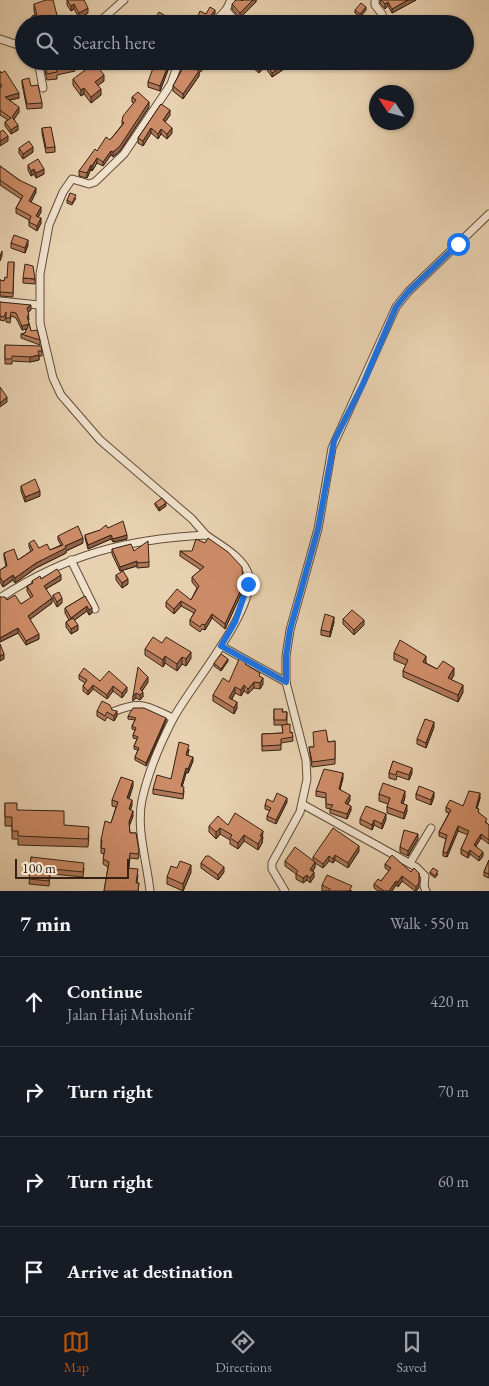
<!DOCTYPE html>
<html lang="en">
<head>
<meta charset="utf-8">
<style>
  body { margin:0; font-family:"EB Garamond",serif; background:#20242c; color:#f1f3f6 }
  .compass { position:absolute; left:369px; top:85px; width:45px; height:45px; border-radius:50%; background:#171b24; box-shadow:0 1px 4px #0004; rotate:306deg }
  .scale { position:absolute; left:15px; bottom:12px; width:114px; box-sizing:border-box; padding-left:5px; border:2px solid #342113; border-top:0; font-size:14px; line-height:18px; white-space:nowrap; color:#342113; -webkit-text-stroke:4px #f0e1cc; paint-order:stroke }
  .stop { position:absolute; width:15px; height:15px; margin:-11px; border:4px solid #1a73e8; border-radius:50%; background:#fff }
  .stop.end { background:#1a73e8; border-color:#fff; box-shadow:0 1px 5px #0008 }
  .list { margin:0; padding:0; list-style:none }
  h2 { display:flex; justify-content:space-between; align-items:center; height:65px; margin:0; padding:0 20px; font-size:21px }
  h2 small { font-size:16px; font-weight:400; color:#9ea1a6 }
  .list li { display:grid; grid-template-columns:32px 1fr auto; gap:15px; align-items:center; box-sizing:border-box; height:90px; padding:0 20px; border-top:1px solid #363941 }
  .list b { display:block; font-size:19px; white-space:nowrap }
  .list p { margin:0; font-size:16px; white-space:nowrap; color:#9ea1a6 }
  .list em { font-size:16px; font-style:normal; color:#9ea1a6 }
  .icon { flex:none; width:28px; height:28px; fill:none; stroke:currentColor; stroke-width:2; stroke-linecap:round; stroke-linejoin:round }
  .map { position:relative; flex:none; width:489px; height:891px; overflow:hidden }
  .search { position:absolute; background:#171b24; box-shadow:0 1px 4px #0004; left:15px; right:15px; top:15px; height:55px; display:flex; align-items:center; gap:12px; box-sizing:border-box; padding:0 18px; border-radius:28px; color:#9ea1a6; font-size:19px }
  .sheet { height:425px; background:#171b24 }
  nav { display:flex; justify-content:space-around; align-items:center; box-sizing:border-box; height:70px; border-top:1px solid #363941; background:#171b24; font-size:14px; color:#9ea1a6 }
  nav a { display:grid; justify-items:center; gap:2px }
  nav .on { color:#b45309 }
  .map>svg:first-child { display:block }
</style>
</head>
<body>
<div class="map">
<svg width="489" height="891" viewBox="0 0 489 891">
  <rect width="100%" height="100%" fill="#e8d1b0"/>
  <filter id="stains"><feTurbulence type="fractalNoise" baseFrequency=".004" numOctaves="4"/><feColorMatrix values="0 0 0 0 .2 0 0 0 0 .09 0 0 0 0 .02 0 0 0 .5 -.17"/></filter>
  <radialGradient id="worn" r=".72"><stop offset=".6" stop-color="#630" stop-opacity="0"/><stop offset="1" stop-color="#630" stop-opacity=".3"/></radialGradient>
  <g fill="none" stroke-linecap="round" stroke-linejoin="round">
    <g stroke="#614d3a" stroke-width="9">
      <g id="minor">
        <path d="M 375,0 L 375,5 L 382,14"/>
        <path d="M 226,10 L 238,24"/>
        <path d="M 97,24 L 124,0"/>
        <path d="M 213,24 L 226,10 L 231,0"/>
        <path d="M 0,39 L 24,47"/>
        <path d="M 38,61 L 43,88"/>
        <path d="M 179,61 L 171,84 L 124,154 L 95,182 L 89,184 L 72,179 L 63,192 L 49,225 L 40,274 L 40,323 L 53,378 L 61,395 L 100,440 L 192,519 L 206,535"/>
        <path d="M 0,301 L 39,305"/>
        <path d="M 71,560 L 95,609"/>
        <path d="M 0,598 C 67,554 127,539 206,535 C 220,545 245,558 249,576 C 255,612 190,686 173,719 C 160,744 148,773 142,800 C 136,829 147,862 150,891"/>
        <path d="M 221,646 L 286,682"/>
        <path d="M 115,711 C 143,700 148,707 173,718"/>
        <path d="M 302,804 L 416,867 L 425,876 L 424,886 L 426,891"/>
        <path d="M 410,863 L 431,828"/>
        <path d="M 285,891 L 272,869 L 272,863 L 300,812 L 307,779 L 306,760 L 286,682 L 286,656 L 290,630 L 318,529 L 332,448 L 396,307 L 408,292 L 489,214"/>
      </g>
    </g>
    <use href="#minor" stroke="#f0e1cc" stroke-width="7"/>
  </g>
  <g fill="#b07859" stroke="#342113">
    <path d="M 67,0 L 88,13 L 79,18 L 74,9 L 71,11 L 67,5 Z"/>
    <path d="M 256,0 L 256,2 L 240,18 L 232,9 L 232,4 L 242,1 Z"/>
    <path d="M 380,0 L 416,0 L 392,13 L 388,6 L 385,9 L 380,3 Z"/>
    <path d="M 34,4 L 58,24 L 32,24 L 32,16 L 35,15 L 34,10 Z"/>
    <path d="M 355,10 L 366,10 L 360,17 L 355,13 Z"/>
    <path d="M 206,14 L 215,14 L 208,24 L 201,24 L 197,22 L 197,18 Z"/>
    <path d="M 43,61 L 74,61 L 75,71 L 57,75 L 57,79 L 47,80 Z"/>
    <path d="M 155,61 L 173,61 L 170,65 L 160,91 L 148,87 L 148,82 L 156,69 L 158,63 Z"/>
    <path d="M 212,61 L 199,73 L 199,76 L 183,99 L 173,91 L 173,86 L 183,67 L 183,63 Z"/>
    <path d="M 281,61 L 284,69 L 272,77 L 265,67 L 259,73 L 253,68 L 253,64 Z"/>
    <path d="M 0,71 L 19,98 L 10,100 L 19,112 L 14,119 L 18,130 L 11,134 L 5,126 L 5,122 L 8,120 L 0,115 Z"/>
    <path d="M 73,79 L 104,81 L 98,85 L 101,95 L 91,103 L 84,94 L 81,96 L 73,85 Z"/>
    <path d="M 22,80 L 42,103 L 42,108 L 27,109 L 22,84 Z"/>
    <path d="M 132,97 L 149,107 L 120,151 L 113,157 L 111,155 L 103,166 L 97,163 L 92,171 L 91,169 L 87,178 L 79,176 L 79,171 L 97,151 L 110,140 L 122,125 L 122,121 L 134,103 L 132,102 Z"/>
    <path d="M 161,104 L 170,115 L 165,122 L 172,133 L 167,139 L 161,134 L 158,139 L 151,133 L 143,146 L 138,143 L 138,138 Z"/>
    <path d="M 42,128 L 55,147 L 55,152 L 46,153 L 42,133 Z"/>
    <path d="M 19,148 L 33,152 L 23,159 L 19,153 Z"/>
    <path d="M 28,165 L 44,174 L 36,178 L 34,174 L 31,176 L 28,170 Z"/>
    <path d="M 0,166 L 36,192 L 31,202 L 41,212 L 38,217 L 41,223 L 37,231 L 29,226 L 29,220 L 16,213 L 16,208 L 21,199 L 0,185 Z"/>
    <path d="M 76,198 L 72,205 L 67,203 L 67,200 Z"/>
    <path d="M 11,243 L 28,245 L 25,253 L 11,248 Z"/>
    <path d="M 14,262 L 13,297 L 0,296 L 0,280 L 4,281 L 7,278 Z"/>
    <path d="M 23,278 L 35,279 L 35,284 L 23,283 Z"/>
    <path d="M 0,302 L 31,310 L 28,312 L 29,320 L 28,320 L 31,331 L 40,340 L 40,345 L 21,338 L 21,334 L 25,333 L 27,329 L 22,330 L 16,318 L 11,316 L 10,323 L 6,322 L 6,317 L 4,321 L 0,320 Z"/>
    <path d="M 5,345 L 42,351 L 42,356 L 39,356 L 39,360 L 30,362 L 12,361 L 12,364 L 5,364 Z"/>
    <path d="M 21,486 L 40,496 L 25,502 L 21,491 Z"/>
    <path d="M 155,503 L 166,506 L 159,511 L 155,505 Z"/>
    <path d="M 108,528 L 127,539 L 113,542 L 111,539 L 88,549 L 85,538 L 85,535 Z"/>
    <path d="M 58,536 L 83,543 L 66,551 L 66,553 L 36,568 L 15,583 L 13,580 L 3,587 L 0,582 L 0,570 L 6,566 L 4,557 L 4,553 L 18,560 L 31,551 L 29,547 L 29,543 L 39,548 L 50,550 L 61,545 L 58,540 Z"/>
    <path d="M 112,549 L 134,551 L 149,562 L 149,567 L 137,568 L 137,566 L 120,571 L 112,554 Z"/>
    <path d="M 180,551 L 243,590 L 225,629 L 212,618 L 205,630 L 202,629 L 200,632 L 190,625 L 190,620 L 194,613 L 181,606 L 174,614 L 166,607 L 166,602 L 191,600 L 197,588 L 192,582 L 192,577 L 201,570 L 180,556 Z"/>
    <path d="M 116,575 L 128,584 L 122,588 L 116,580 Z"/>
    <path d="M 41,579 L 61,580 L 46,589 L 52,603 L 30,619 L 39,639 L 26,645 L 18,633 L 0,642 L 0,597 L 21,604 L 31,598 L 27,591 L 27,586 L 32,583 L 32,581 Z"/>
    <path d="M 53,595 L 62,603 L 57,607 L 53,600 Z"/>
    <path d="M 85,596 L 92,613 L 89,615 L 87,611 L 74,620 L 78,630 L 71,634 L 66,627 L 66,622 L 69,620 L 65,613 L 65,608 Z"/>
    <path d="M 343,619 L 364,625 L 354,635 L 343,624 Z"/>
    <path d="M 334,622 L 330,637 L 321,635 L 321,630 Z"/>
    <path d="M 162,643 L 191,658 L 186,666 L 182,664 L 177,671 L 165,663 L 163,667 L 145,655 L 145,649 Z"/>
    <path d="M 394,653 L 426,662 L 426,663 L 437,669 L 454,675 L 451,680 L 463,692 L 458,702 L 403,677 L 403,671 L 406,665 L 394,660 Z"/>
    <path d="M 228,661 L 221,671 L 214,666 L 214,663 Z"/>
    <path d="M 247,665 L 260,677 L 263,684 L 260,689 L 254,688 L 248,694 L 244,691 L 241,696 L 235,693 L 232,699 L 237,708 L 234,714 L 213,701 L 213,695 L 229,682 Z"/>
    <path d="M 79,675 L 100,681 L 127,691 L 122,698 L 113,691 L 107,699 L 93,689 L 88,695 L 83,691 L 83,686 L 85,683 L 79,679 Z"/>
    <path d="M 148,682 L 142,691 L 143,697 L 140,700 L 136,698 L 133,701 L 133,696 Z"/>
    <path d="M 274,709 L 282,712 L 287,712 L 287,724 L 290,733 L 292,732 L 293,741 L 281,743 L 281,750 L 262,751 L 262,734 L 283,733 L 282,725 L 274,725 Z"/>
    <path d="M 112,710 L 117,716 L 114,721 L 107,717 L 105,721 L 97,716 L 97,711 Z"/>
    <path d="M 128,716 L 166,721 L 146,766 L 135,760 L 135,757 L 138,750 L 134,749 L 134,746 L 137,739 L 133,738 L 133,735 L 135,730 L 132,729 L 132,726 L 135,720 L 128,719 Z"/>
    <path d="M 434,727 L 426,748 L 417,744 L 417,739 Z"/>
    <path d="M 335,741 L 335,764 L 312,767 L 309,747 L 314,747 L 328,742 Z"/>
    <path d="M 189,749 L 188,755 L 193,761 L 188,773 L 186,773 L 182,786 L 184,791 L 183,799 L 153,794 L 153,789 L 171,779 Z"/>
    <path d="M 393,761 L 412,773 L 409,780 L 397,776 L 396,780 L 389,778 L 389,773 Z"/>
    <path d="M 343,778 L 340,789 L 350,800 L 348,804 L 351,810 L 347,819 L 330,813 L 330,809 L 326,808 L 326,798 L 316,796 L 316,791 Z"/>
    <path d="M 133,786 L 129,799 L 132,805 L 130,810 L 133,816 L 129,826 L 130,833 L 136,833 L 139,856 L 138,859 L 130,858 L 129,868 L 138,875 L 137,883 L 139,883 L 138,891 L 104,891 L 108,867 L 103,864 L 104,854 L 101,853 L 101,840 L 111,823 L 116,807 L 112,806 L 112,800 Z"/>
    <path d="M 379,794 L 405,797 L 403,804 L 407,811 L 404,819 L 387,813 L 387,807 L 388,804 L 379,801 Z"/>
    <path d="M 416,794 L 434,797 L 431,805 L 416,799 Z"/>
    <path d="M 480,798 L 477,808 L 479,813 L 487,823 L 487,824 L 489,825 L 489,844 L 481,838 L 476,846 L 483,856 L 479,861 L 470,854 L 468,858 L 461,854 L 461,849 L 468,835 L 458,831 L 447,857 L 443,856 L 443,852 L 446,839 L 439,836 L 439,832 L 449,813 L 446,812 L 446,807 L 463,806 Z"/>
    <path d="M 273,802 L 287,802 L 276,824 L 267,820 L 267,816 L 270,811 L 265,809 L 265,805 Z"/>
    <path d="M 5,803 L 17,810 L 64,825 L 89,835 L 88,847 L 18,845 L 18,839 L 12,839 L 12,826 L 5,826 Z"/>
    <path d="M 360,819 L 386,819 L 382,829 L 374,825 L 372,830 L 360,824 Z"/>
    <path d="M 228,825 L 263,837 L 262,843 L 258,850 L 244,841 L 238,849 L 230,844 L 230,840 L 220,834 L 216,839 L 209,832 L 209,826 Z"/>
    <path d="M 418,839 L 408,856 L 400,852 L 400,847 Z"/>
    <path d="M 359,851 L 348,868 L 335,860 L 333,863 L 329,861 L 323,868 L 315,863 L 315,867 L 313,871 L 314,877 L 310,883 L 307,880 L 303,883 L 296,879 L 296,874 L 285,866 L 285,861 L 313,861 L 313,857 Z"/>
    <path d="M 31,857 L 84,868 L 83,877 L 52,874 L 50,874 L 49,886 L 29,884 Z"/>
    <path d="M 489,860 L 489,878 L 484,876 L 484,872 Z"/>
    <path d="M 201,863 L 224,872 L 218,880 L 201,868 Z"/>
    <path d="M 385,864 L 419,888 L 416,891 L 415,891 L 402,881 L 398,887 L 396,885 L 392,891 L 378,891 L 374,888 L 374,884 L 381,881 L 389,871 L 385,868 Z"/>
    <path d="M 177,868 L 191,872 L 183,891 L 167,884 L 167,877 Z"/>
    <path d="M 430,872 L 438,874 L 435,878 L 430,874 Z"/>
    <path d="M 322,885 L 352,891 L 322,891 Z"/>
  </g>
  <g fill="#906249" stroke="#342113">
    <path d="M 253,0 L 256,0 L 256,2 L 240,18 L 240,13 Z"/>
    <path d="M 408,0 L 416,0 L 392,13 L 392,9 Z"/>
    <path d="M 388,2 L 388,6 L 385,9 L 385,4 Z"/>
    <path d="M 74,4 L 74,9 L 71,11 L 71,6 Z"/>
    <path d="M 366,7 L 366,10 L 360,17 L 360,14 Z"/>
    <path d="M 88,8 L 88,13 L 79,18 L 79,13 Z"/>
    <path d="M 215,10 L 215,14 L 208,24 L 206,24 L 206,22 Z"/>
    <path d="M 58,19 L 58,24 L 41,24 Z"/>
    <path d="M 170,61 L 173,61 L 170,65 L 160,91 L 160,86 Z"/>
    <path d="M 206,61 L 212,61 L 199,73 L 199,76 L 183,99 L 183,94 L 197,70 Z"/>
    <path d="M 299,61 L 307,61 L 299,66 Z"/>
    <path d="M 265,62 L 265,67 L 259,73 L 259,69 Z"/>
    <path d="M 284,65 L 284,69 L 272,77 L 272,73 Z"/>
    <path d="M 104,75 L 104,81 L 95,88 L 95,82 Z"/>
    <path d="M 84,88 L 84,94 L 81,96 L 81,90 Z"/>
    <path d="M 101,89 L 101,95 L 91,103 L 91,97 Z"/>
    <path d="M 19,93 L 19,98 L 5,101 L 5,97 Z"/>
    <path d="M 149,102 L 149,107 L 120,151 L 113,157 L 113,152 Z"/>
    <path d="M 19,107 L 19,112 L 12,122 L 12,117 Z"/>
    <path d="M 170,110 L 170,115 L 163,125 L 163,120 Z"/>
    <path d="M 18,125 L 18,130 L 11,134 L 11,130 Z"/>
    <path d="M 151,128 L 151,133 L 143,146 L 143,141 Z"/>
    <path d="M 172,128 L 172,133 L 167,139 L 167,134 Z"/>
    <path d="M 161,129 L 161,134 L 158,139 L 158,134 Z"/>
    <path d="M 8,136 L 8,141 L 0,146 L 0,141 Z"/>
    <path d="M 33,147 L 33,152 L 23,159 L 23,154 Z"/>
    <path d="M 111,151 L 111,155 L 103,166 L 103,162 Z"/>
    <path d="M 97,158 L 97,163 L 92,171 L 92,166 Z"/>
    <path d="M 91,165 L 91,169 L 87,178 L 87,173 Z"/>
    <path d="M 34,169 L 34,174 L 31,176 L 31,171 Z"/>
    <path d="M 44,169 L 44,174 L 36,178 L 36,173 Z"/>
    <path d="M 36,188 L 36,192 L 29,206 L 29,201 Z"/>
    <path d="M 41,207 L 41,212 L 36,221 L 36,216 Z"/>
    <path d="M 41,218 L 41,223 L 37,231 L 37,226 Z"/>
    <path d="M 28,240 L 28,245 L 25,253 L 25,248 Z"/>
    <path d="M 2,251 L 2,256 L 0,261 L 0,256 Z"/>
    <path d="M 31,305 L 31,310 L 27,313 L 27,308 Z"/>
    <path d="M 29,324 L 29,328 L 22,330 L 22,326 Z"/>
    <path d="M 39,355 L 39,360 L 30,362 L 30,357 Z"/>
    <path d="M 7,397 L 7,402 L 0,407 L 0,403 Z"/>
    <path d="M 40,491 L 40,496 L 25,502 L 25,497 Z"/>
    <path d="M 166,503 L 166,506 L 159,511 L 159,508 Z"/>
    <path d="M 111,535 L 111,539 L 88,549 L 88,545 Z"/>
    <path d="M 127,535 L 127,539 L 113,542 L 113,539 Z"/>
    <path d="M 83,538 L 83,543 L 66,551 L 66,553 L 36,568 L 15,583 L 15,578 L 36,563 L 65,546 Z"/>
    <path d="M 137,561 L 137,566 L 120,571 L 120,567 Z"/>
    <path d="M 13,575 L 13,580 L 3,587 L 3,582 Z"/>
    <path d="M 61,575 L 61,580 L 44,590 L 44,586 Z"/>
    <path d="M 128,579 L 128,584 L 122,588 L 122,583 Z"/>
    <path d="M 243,585 L 243,590 L 225,629 L 225,624 Z"/>
    <path d="M 52,598 L 52,603 L 28,621 L 28,616 Z"/>
    <path d="M 62,598 L 62,603 L 57,607 L 57,602 Z"/>
    <path d="M 181,601 L 181,606 L 174,614 L 174,609 Z"/>
    <path d="M 87,606 L 87,611 L 71,623 L 71,618 Z"/>
    <path d="M 92,608 L 92,613 L 89,615 L 89,610 Z"/>
    <path d="M 212,614 L 212,618 L 205,630 L 205,625 Z"/>
    <path d="M 334,617 L 334,622 L 330,637 L 330,632 Z"/>
    <path d="M 364,620 L 364,625 L 354,635 L 354,630 Z"/>
    <path d="M 78,625 L 78,630 L 71,634 L 71,629 Z"/>
    <path d="M 18,628 L 18,633 L 0,642 L 0,638 Z"/>
    <path d="M 39,634 L 39,639 L 26,645 L 26,641 Z"/>
    <path d="M 191,652 L 191,658 L 186,666 L 186,659 Z"/>
    <path d="M 4,654 L 4,659 L 0,661 L 0,656 Z"/>
    <path d="M 165,656 L 165,663 L 163,667 L 163,660 Z"/>
    <path d="M 426,656 L 426,662 L 423,668 L 423,662 Z"/>
    <path d="M 182,657 L 182,664 L 177,671 L 177,664 Z"/>
    <path d="M 228,659 L 228,661 L 221,671 L 221,669 Z"/>
    <path d="M 454,668 L 454,675 L 448,684 L 448,678 Z"/>
    <path d="M 148,677 L 148,682 L 140,694 L 140,689 Z"/>
    <path d="M 263,678 L 263,684 L 260,689 L 260,683 Z"/>
    <path d="M 254,682 L 254,688 L 248,694 L 248,689 Z"/>
    <path d="M 93,685 L 93,689 L 88,695 L 88,691 Z"/>
    <path d="M 244,685 L 244,691 L 241,696 L 241,690 Z"/>
    <path d="M 463,685 L 463,692 L 458,702 L 458,695 Z"/>
    <path d="M 113,686 L 113,691 L 107,699 L 107,695 Z"/>
    <path d="M 127,687 L 127,691 L 122,698 L 122,693 Z"/>
    <path d="M 235,687 L 235,693 L 229,703 L 229,698 Z"/>
    <path d="M 143,692 L 143,697 L 140,700 L 140,695 Z"/>
    <path d="M 136,693 L 136,698 L 133,701 L 133,696 Z"/>
    <path d="M 237,702 L 237,708 L 234,714 L 234,708 Z"/>
    <path d="M 117,711 L 117,716 L 114,721 L 114,716 Z"/>
    <path d="M 166,718 L 166,721 L 146,766 L 146,763 Z"/>
    <path d="M 434,722 L 434,727 L 426,748 L 426,743 Z"/>
    <path d="M 193,757 L 193,761 L 188,773 L 188,769 Z"/>
    <path d="M 186,768 L 186,773 L 181,791 L 181,786 Z"/>
    <path d="M 412,768 L 412,773 L 409,780 L 409,775 Z"/>
    <path d="M 343,773 L 343,778 L 339,794 L 339,789 Z"/>
    <path d="M 133,781 L 133,786 L 127,803 L 127,798 Z"/>
    <path d="M 405,791 L 405,797 L 401,810 L 401,803 Z"/>
    <path d="M 434,792 L 434,797 L 431,805 L 431,800 Z"/>
    <path d="M 480,793 L 480,798 L 476,812 L 476,808 Z"/>
    <path d="M 350,795 L 350,800 L 345,807 L 345,803 Z"/>
    <path d="M 287,798 L 287,802 L 276,824 L 276,820 Z"/>
    <path d="M 132,800 L 132,805 L 129,815 L 129,809 Z"/>
    <path d="M 407,805 L 407,811 L 404,819 L 404,813 Z"/>
    <path d="M 351,806 L 351,810 L 347,819 L 347,814 Z"/>
    <path d="M 133,811 L 133,816 L 129,827 L 129,822 Z"/>
    <path d="M 386,814 L 386,819 L 382,829 L 382,824 Z"/>
    <path d="M 374,820 L 374,825 L 372,830 L 372,825 Z"/>
    <path d="M 458,826 L 458,831 L 447,857 L 447,853 Z"/>
    <path d="M 220,828 L 220,834 L 216,839 L 216,832 Z"/>
    <path d="M 263,831 L 262,843 L 258,850 L 258,844 L 260,836 Z"/>
    <path d="M 418,834 L 418,839 L 408,856 L 408,851 Z"/>
    <path d="M 481,834 L 481,838 L 474,849 L 474,845 Z"/>
    <path d="M 244,835 L 244,841 L 238,849 L 238,843 Z"/>
    <path d="M 359,846 L 359,851 L 348,868 L 348,863 Z"/>
    <path d="M 470,850 L 470,854 L 468,858 L 468,853 Z"/>
    <path d="M 483,852 L 483,856 L 479,861 L 479,857 Z"/>
    <path d="M 335,855 L 335,860 L 333,863 L 333,859 Z"/>
    <path d="M 329,856 L 329,861 L 323,868 L 323,864 Z"/>
    <path d="M 315,862 L 315,867 L 310,875 L 310,870 Z"/>
    <path d="M 191,865 L 191,872 L 183,891 L 183,884 Z"/>
    <path d="M 224,867 L 224,872 L 218,880 L 218,875 Z"/>
    <path d="M 314,872 L 314,877 L 310,883 L 310,878 Z"/>
    <path d="M 419,873 L 419,888 L 416,891 L 416,887 Z"/>
    <path d="M 307,875 L 307,880 L 303,883 L 303,878 Z"/>
    <path d="M 402,876 L 402,881 L 398,887 L 398,882 Z"/>
    <path d="M 396,881 L 396,885 L 392,891 L 389,891 Z"/>
  </g>
  <g fill="#cd8c68" stroke="#342113">
    <path d="M 46,0 L 53,0 L 58,19 L 41,24 L 34,24 L 32,16 L 37,15 L 34,4 Z"/>
    <path d="M 67,0 L 84,0 L 88,8 L 79,13 L 74,4 L 71,6 Z"/>
    <path d="M 236,0 L 241,0 L 242,1 L 243,0 L 253,0 L 240,13 L 232,4 Z"/>
    <path d="M 381,0 L 408,0 L 392,9 L 388,2 L 385,4 Z"/>
    <path d="M 361,3 L 366,7 L 360,14 L 355,10 Z"/>
    <path d="M 210,7 L 215,10 L 206,22 L 197,18 L 200,11 L 206,14 Z"/>
    <path d="M 159,12 L 169,18 L 166,24 L 152,24 Z"/>
    <path d="M 223,16 L 226,19 L 222,24 L 217,24 L 216,23 Z"/>
    <path d="M 230,17 L 239,24 L 225,24 Z"/>
    <path d="M 191,18 L 196,24 L 186,24 Z"/>
    <path d="M 44,61 L 74,61 L 75,64 L 56,68 L 57,72 L 47,74 Z"/>
    <path d="M 158,61 L 170,61 L 160,86 L 148,82 L 153,68 L 156,69 Z"/>
    <path d="M 183,61 L 206,61 L 197,70 L 199,71 L 183,94 L 173,86 L 185,64 L 183,63 Z"/>
    <path d="M 255,61 L 281,61 L 284,65 L 272,73 L 265,62 L 259,69 L 253,64 Z"/>
    <path d="M 97,66 L 104,75 L 95,82 L 101,89 L 91,97 L 84,88 L 81,90 L 73,79 L 88,68 L 92,70 Z"/>
    <path d="M 0,71 L 1,73 L 5,71 L 19,93 L 5,97 L 19,107 L 12,117 L 18,125 L 11,130 L 5,122 L 11,118 L 0,110 L 0,88 L 2,86 L 0,83 Z"/>
    <path d="M 29,78 L 31,86 L 38,85 L 42,103 L 27,104 L 22,80 Z"/>
    <path d="M 138,92 L 149,102 L 120,146 L 113,152 L 111,151 L 103,162 L 97,158 L 92,166 L 91,165 L 87,173 L 79,171 L 95,149 L 97,151 L 106,137 L 110,140 L 124,123 L 122,121 L 123,116 L 136,100 L 132,97 Z"/>
    <path d="M 161,104 L 170,110 L 163,120 L 172,128 L 167,134 L 161,129 L 158,134 L 151,128 L 143,141 L 138,138 Z"/>
    <path d="M 51,127 L 55,147 L 46,148 L 42,128 Z"/>
    <path d="M 3,130 L 8,136 L 0,141 L 0,132 Z"/>
    <path d="M 29,141 L 33,147 L 23,154 L 19,148 Z"/>
    <path d="M 38,159 L 44,169 L 36,173 L 34,169 L 31,171 L 28,165 Z"/>
    <path d="M 0,166 L 19,180 L 36,188 L 29,201 L 41,207 L 36,216 L 41,218 L 37,226 L 29,222 L 31,216 L 16,208 L 23,196 L 0,180 Z"/>
    <path d="M 70,193 L 76,195 L 72,203 L 67,200 Z"/>
    <path d="M 14,235 L 28,240 L 25,248 L 11,243 Z"/>
    <path d="M 8,262 L 14,262 L 13,293 L 0,292 L 0,280 L 4,281 L 5,277 L 7,278 Z"/>
    <path d="M 25,264 L 33,266 L 35,279 L 23,278 Z"/>
    <path d="M 0,302 L 31,305 L 27,308 L 29,315 L 27,316 L 31,331 L 37,330 L 40,340 L 21,334 L 25,333 L 29,324 L 22,326 L 16,313 L 11,312 L 10,318 L 6,318 L 6,312 L 4,317 L 0,316 Z"/>
    <path d="M 5,345 L 41,346 L 42,351 L 38,351 L 39,355 L 30,357 L 12,356 L 12,359 L 5,359 Z"/>
    <path d="M 0,387 L 7,397 L 0,403 Z"/>
    <path d="M 35,479 L 40,491 L 25,497 L 21,486 Z"/>
    <path d="M 162,498 L 166,503 L 159,508 L 155,503 Z"/>
    <path d="M 123,521 L 127,535 L 113,539 L 111,535 L 88,545 L 85,535 L 100,530 L 106,525 L 108,528 Z"/>
    <path d="M 78,526 L 83,538 L 65,546 L 66,548 L 36,563 L 15,578 L 13,575 L 3,582 L 0,577 L 0,570 L 7,566 L 4,553 L 14,549 L 18,560 L 33,550 L 29,543 L 34,540 L 39,548 L 47,544 L 50,550 L 63,545 L 58,536 Z"/>
    <path d="M 208,538 L 228,552 L 242,567 L 243,585 L 225,624 L 212,614 L 205,625 L 202,624 L 200,627 L 190,620 L 196,610 L 181,601 L 174,609 L 166,602 L 177,589 L 191,600 L 199,586 L 192,577 L 204,567 L 180,551 L 192,551 L 196,539 L 205,543 Z"/>
    <path d="M 148,541 L 149,562 L 137,563 L 137,561 L 120,567 L 112,549 L 131,544 L 134,551 Z"/>
    <path d="M 57,569 L 61,575 L 44,586 L 52,598 L 28,616 L 39,634 L 26,641 L 18,628 L 0,638 L 0,597 L 5,597 L 7,600 L 15,595 L 21,604 L 33,596 L 27,586 L 33,583 L 32,581 L 40,576 L 41,579 Z"/>
    <path d="M 123,571 L 128,579 L 122,583 L 116,575 Z"/>
    <path d="M 59,592 L 62,598 L 57,602 L 53,595 Z"/>
    <path d="M 85,596 L 92,608 L 89,610 L 87,606 L 71,618 L 65,608 Z"/>
    <path d="M 352,610 L 364,620 L 354,630 L 343,619 Z"/>
    <path d="M 325,614 L 334,617 L 330,632 L 321,630 Z"/>
    <path d="M 73,618 L 78,625 L 71,629 L 66,622 Z"/>
    <path d="M 153,637 L 162,643 L 166,637 L 191,652 L 186,659 L 182,657 L 177,664 L 165,656 L 163,660 L 145,649 Z"/>
    <path d="M 400,640 L 426,656 L 423,662 L 437,669 L 443,661 L 454,668 L 448,678 L 463,685 L 458,695 L 403,671 L 408,660 L 394,653 Z"/>
    <path d="M 0,644 L 4,654 L 0,656 Z"/>
    <path d="M 221,654 L 228,659 L 221,669 L 214,663 Z"/>
    <path d="M 240,657 L 247,661 L 245,664 L 260,673 L 259,676 L 263,678 L 260,683 L 254,682 L 248,689 L 244,685 L 241,690 L 235,687 L 229,698 L 237,702 L 234,708 L 213,695 L 223,678 L 229,682 Z"/>
    <path d="M 138,667 L 148,677 L 140,689 L 143,692 L 140,695 L 136,693 L 133,696 Z"/>
    <path d="M 84,668 L 100,681 L 109,671 L 127,687 L 122,693 L 113,686 L 107,695 L 93,685 L 88,691 L 83,686 L 87,680 L 79,675 Z"/>
    <path d="M 102,701 L 110,705 L 112,710 L 117,711 L 114,716 L 107,712 L 105,716 L 97,711 Z"/>
    <path d="M 133,708 L 144,708 L 166,718 L 146,763 L 135,757 L 139,748 L 134,746 L 138,737 L 133,735 L 136,728 L 132,726 L 136,718 L 128,716 Z"/>
    <path d="M 274,709 L 283,709 L 282,712 L 287,712 L 286,720 L 274,720 Z"/>
    <path d="M 425,719 L 434,722 L 426,743 L 417,739 Z"/>
    <path d="M 290,724 L 290,733 L 292,732 L 293,737 L 281,739 L 281,745 L 262,746 L 262,734 L 283,733 L 282,725 Z"/>
    <path d="M 326,730 L 328,742 L 335,741 L 335,759 L 312,762 L 309,747 L 314,747 L 313,732 Z"/>
    <path d="M 179,742 L 189,745 L 186,755 L 193,757 L 188,769 L 186,768 L 181,786 L 184,787 L 183,794 L 153,789 L 157,775 L 171,779 Z"/>
    <path d="M 393,761 L 412,768 L 409,775 L 397,771 L 396,775 L 389,773 Z"/>
    <path d="M 324,769 L 343,773 L 339,789 L 350,795 L 345,803 L 351,806 L 347,814 L 330,809 L 333,805 L 326,804 L 326,793 L 316,791 Z"/>
    <path d="M 121,777 L 133,781 L 127,798 L 132,800 L 129,809 L 133,811 L 129,822 L 130,833 L 136,833 L 139,851 L 138,854 L 130,853 L 128,868 L 138,869 L 136,883 L 139,883 L 138,891 L 104,891 L 109,862 L 103,859 L 105,849 L 101,848 L 102,840 L 101,840 L 105,821 L 111,823 L 118,802 L 112,800 Z"/>
    <path d="M 383,783 L 405,791 L 401,803 L 407,805 L 404,813 L 387,807 L 390,798 L 379,794 Z"/>
    <path d="M 419,786 L 434,792 L 431,800 L 416,794 Z"/>
    <path d="M 469,791 L 480,793 L 476,808 L 479,809 L 478,812 L 487,819 L 485,822 L 489,825 L 489,840 L 481,834 L 474,845 L 483,852 L 479,857 L 470,850 L 468,853 L 461,849 L 469,831 L 458,826 L 447,853 L 443,852 L 447,835 L 439,832 L 451,810 L 446,807 L 450,800 L 463,806 Z"/>
    <path d="M 277,793 L 287,798 L 276,820 L 267,816 L 271,808 L 265,805 L 267,799 L 273,802 Z"/>
    <path d="M 5,803 L 17,803 L 17,810 L 64,811 L 64,825 L 89,827 L 88,839 L 18,836 L 18,831 L 12,831 L 12,817 L 5,817 Z"/>
    <path d="M 366,806 L 386,814 L 382,824 L 374,820 L 372,825 L 360,819 Z"/>
    <path d="M 235,813 L 263,831 L 260,836 L 262,837 L 258,844 L 244,835 L 238,843 L 230,838 L 232,835 L 220,828 L 216,832 L 209,826 L 218,816 L 228,825 Z"/>
    <path d="M 333,828 L 359,846 L 348,863 L 335,855 L 333,859 L 329,856 L 323,864 L 313,857 Z"/>
    <path d="M 404,830 L 418,834 L 408,851 L 400,847 Z"/>
    <path d="M 295,847 L 315,862 L 310,870 L 314,872 L 310,878 L 307,875 L 303,878 L 296,874 L 298,871 L 285,861 Z"/>
    <path d="M 392,855 L 411,872 L 414,868 L 419,873 L 419,883 L 416,887 L 402,876 L 398,882 L 396,881 L 389,891 L 384,891 L 374,884 L 378,879 L 381,881 L 391,868 L 385,864 Z"/>
    <path d="M 206,856 L 209,856 L 224,867 L 218,875 L 201,863 Z"/>
    <path d="M 31,857 L 84,863 L 83,872 L 52,869 L 50,869 L 49,881 L 29,879 Z"/>
    <path d="M 489,860 L 489,874 L 484,872 Z"/>
    <path d="M 180,861 L 191,865 L 183,884 L 167,877 L 171,866 L 177,868 Z"/>
    <path d="M 433,868 L 438,871 L 435,876 L 430,872 Z"/>
    <path d="M 327,875 L 352,886 L 349,891 L 329,891 L 330,889 L 322,885 Z"/>
  </g>
  <g fill="none" stroke-linecap="round" stroke-linejoin="round">
    <path stroke="#1a73e8" stroke-width="6" d="M 248,584 L 235,622 L 221,646 L 286,682 L 286,656 L 290,630 L 318,529 L 334,441 L 363,384 L 396,307 L 408,292 L 458,244"/>
  </g>
  <rect width="100%" height="100%" filter="url(#stains)"/>
  <rect width="100%" height="100%" fill="url(#worn)"/>
</svg>
<svg class="compass" viewBox="-18 -18 36 36"><path d="M0-13l5 13h-10z" fill="#e53935"/><path d="M0 13l5-13h-10z" fill="#9ea1a6"/></svg>
<div class="scale">100 m</div>
<div class="stop" style="left:458px;top:244px"></div>
<div class="stop end" style="left:248px;top:584px"></div>
<div class="search"><svg class="icon" aria-label="search" viewBox="0 0 24 24"><circle cx="10" cy="10" r="6"/><path d="M15 15l6 6"/></svg>Search here</div>
</div>
<section class="sheet">
<h2>7 min<small>Walk · 550 m</small></h2>
<ul class="list">
<li><svg class="icon" aria-label="ahead" viewBox="0 0 24 24"><path d="M12 20V5M6 11l6-6 6 6"/></svg><div><b>Continue</b><p>Jalan Haji Mushonif</p></div><em>420 m</em></li>
<li><svg class="icon" aria-label="right" viewBox="0 0 24 24"><path d="M7 20v-9h11M14 6l5 5-5 5"/></svg><div><b>Turn right</b></div><em>70 m</em></li>
<li><svg class="icon" aria-label="right" viewBox="0 0 24 24"><path d="M7 20v-9h11M14 6l5 5-5 5"/></svg><div><b>Turn right</b></div><em>60 m</em></li>
<li><svg class="icon" aria-label="arrive" viewBox="0 0 24 24"><path d="M6 21V4h12l-3 4 3 4H6"/></svg><div><b>Arrive at destination</b></div></li>
</ul>
</section>
<nav>
<a class="on"><svg class="icon" aria-label="map" viewBox="0 0 24 24"><path d="M3 6l6-2 6 2 6-2v14l-6 2-6-2-6 2zM9 4v14M15 6v14"/></svg>Map</a>
<a><svg class="icon" aria-label="directions" viewBox="0 0 24 24"><path d="M12 3l9 9-9 9-9-9zM9 14v-3h6M13 9l2 2-2 2"/></svg>Directions</a>
<a><svg class="icon" aria-label="saved" viewBox="0 0 24 24"><path d="M7 4h10v16l-5-4-5 4z"/></svg>Saved</a>
</nav>
</body>
</html>
